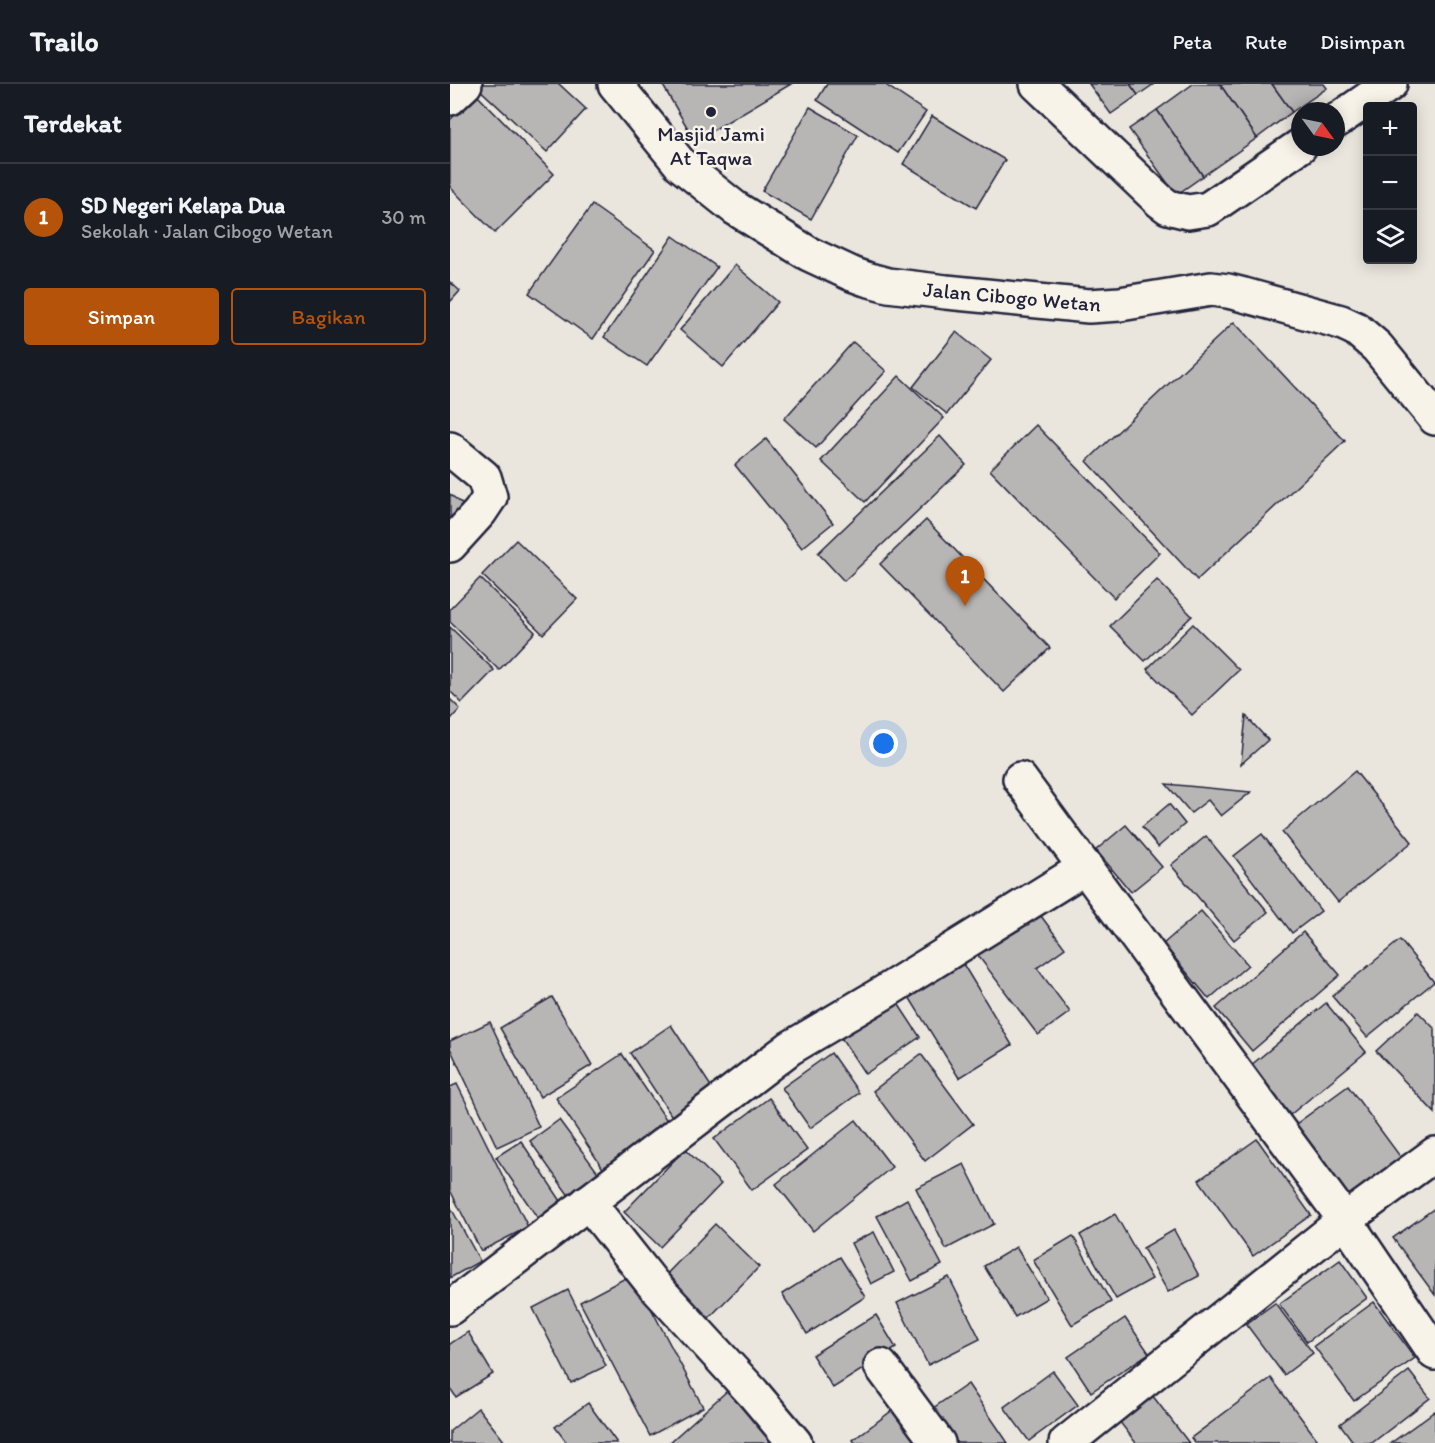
<!DOCTYPE html>
<html lang="id">
<head>
<meta charset="utf-8">
<style>
  body { margin:0; font-family:Itim,sans-serif; background:#20242c; color:#f1f3f6 }
  .controls { position:absolute; right:18px; top:18px; display:grid; overflow:hidden; border-radius:6px; box-shadow:0 3px 15px #0003 }
  .controls button { width:54px; height:54px; display:grid; place-items:center; padding:0; border:0; border-bottom:2px solid #363941; background:#171b24; color:#f1f3f6; font:30px sans-serif }
  .compass { position:absolute; left:841px; top:18px; width:54px; height:54px; border-radius:50%; background:#171b24; box-shadow:0 3px 15px #0003; rotate:123deg }
  .you { position:absolute; left:434px; top:660px; width:21px; height:21px; margin:-15px; border:4px solid #fff; border-radius:50%; background:#1a73e8; box-shadow:0 0 0 9px #1a73e833 }
  .badge { display:grid; place-items:center; width:39px; height:39px; border-radius:50%; background:#b45309; color:#fff; font-size:20px; font-weight:700 }
  .pin { position:absolute; translate:-50% -50px; filter:drop-shadow(0 2px 3px #0008) }
  .pin::after { content:''; position:absolute; top:32px; width:21px; height:18px; background:inherit; clip-path:polygon(0 0,100% 0,50% 100%) }
  .list { margin:0; padding:0; list-style:none }
  h2 { display:flex; justify-content:space-between; align-items:center; height:78px; margin:0; padding:0 24px; font-size:26px }
  h2 small { font-size:20px; font-weight:400; color:#9ea1a6 }
  .list li { display:grid; grid-template-columns:39px 1fr auto; gap:18px; align-items:center; box-sizing:border-box; height:108px; padding:0 24px; border-top:2px solid #363941 }
  .list b { display:block; font-size:22px; white-space:nowrap }
  .list p { margin:0; font-size:20px; white-space:nowrap; color:#9ea1a6 }
  .list em { font-size:20px; font-style:normal; color:#9ea1a6 }
  .actions { display:flex; gap:12px; padding:18px 24px }
  .actions a { flex:1; padding:14px 0; border:2px solid #b45309; border-radius:6px; text-align:center; font-size:21px; color:#b45309 }
  .actions .main { background:#b45309; color:#fff }
  .icon { flex:none; width:33px; height:33px; fill:none; stroke:currentColor; stroke-width:2; stroke-linecap:round; stroke-linejoin:round }
  .map { position:relative; flex:none; width:985px; height:1359px; overflow:hidden }
  header { display:flex; align-items:center; gap:36px; box-sizing:border-box; height:84px; padding:0 30px; background:#171b24; border-bottom:2px solid #363941 }
  header strong { font-size:28px }
  nav { display:flex; gap:33px; margin-inline-start:auto; font-size:21px }
  main { display:flex }
  aside { flex:1; background:#171b24 }
  .map>svg:first-child { display:block }
</style>
</head>
<body>
<header>
<strong>Trailo</strong>
<nav><a>Peta</a><a>Rute</a><a>Disimpan</a></nav>
</header>
<main>
<aside>
<h2>Terdekat<small></small></h2>
<ul class="list">
<li><span class="badge">1</span><div><b>SD Negeri Kelapa Dua</b><p>Sekolah · Jalan Cibogo Wetan</p></div><em>30 m</em></li>
</ul>
<div class="actions"><a class="main">Simpan</a><a>Bagikan</a></div>
</aside>
<div class="map">
<svg width="985" height="1359" viewBox="0 0 985 1359">
  <rect width="100%" height="100%" fill="#eae6de"/>
  <filter id="ink" filterUnits="userSpaceOnUse"><feTurbulence type="fractalNoise" baseFrequency=".0167" numOctaves="2"/><feDisplacementMap in="SourceGraphic" scale="12" xChannelSelector="R" yChannelSelector="G"/><feConvolveMatrix kernelMatrix="1 2 1 2 8 2 1 2 1" color-interpolation-filters="sRGB"/></filter>
  <g filter="url(#ink)">
    <g fill="#b8b6b5" stroke="#22223b" stroke-width="1.5">
      <path d="M 30,0 L 109,0 L 136,25 L 97,68 L 27,3 Z"/>
      <path d="M 212,0 L 341,0 L 245,57 Z"/>
      <path d="M 377,0 L 434,0 L 476,28 L 448,69 L 367,16 Z"/>
      <path d="M 639,0 L 680,0 L 688,11 L 661,30 Z"/>
      <path d="M 680,0 L 704,0 L 688,11 Z"/>
      <path d="M 743,0 L 770,0 L 807,54 L 753,92 L 707,26 Z"/>
      <path d="M 770,0 L 822,0 L 842,28 L 807,54 Z"/>
      <path d="M 822,0 L 874,0 L 877,4 L 842,28 Z"/>
      <path d="M 26,10 L 104,90 L 45,149 L 0,103 L 0,36 Z"/>
      <path d="M 360,23 L 408,51 L 361,135 L 312,107 Z"/>
      <path d="M 707,26 L 753,92 L 726,111 L 679,45 Z"/>
      <path d="M 482,32 L 555,76 L 526,124 L 453,80 Z"/>
      <path d="M 142,121 L 205,166 L 143,255 L 79,209 Z"/>
      <path d="M 223,152 L 267,183 L 197,282 L 154,253 Z"/>
      <path d="M 285,181 L 328,218 L 273,283 L 230,246 Z"/>
      <path d="M 0,198 L 10,207 L 0,218 Z"/>
      <path d="M 784,238 L 895,357 L 747,496 L 637,377 Z"/>
      <path d="M 506,248 L 541,276 L 497,330 L 463,303 Z"/>
      <path d="M 403,258 L 436,287 L 366,364 L 334,335 Z"/>
      <path d="M 449,292 L 494,334 L 415,418 L 371,377 Z"/>
      <path d="M 586,341 L 710,469 L 664,514 L 540,386 Z"/>
      <path d="M 490,352 L 516,381 L 394,497 L 368,469 Z"/>
      <path d="M 316,355 L 383,439 L 352,464 L 285,381 Z"/>
      <path d="M 0,410 L 13,421 L 0,436 Z"/>
      <path d="M 476,436 L 600,564 L 554,608 L 430,480 Z"/>
      <path d="M 66,456 L 127,515 L 93,550 L 32,491 Z"/>
      <path d="M 30,494 L 85,548 L 49,586 L 0,538 L 0,525 Z"/>
      <path d="M 707,496 L 742,532 L 695,577 L 660,542 Z"/>
      <path d="M 743,540 L 789,586 L 742,631 L 697,585 Z"/>
      <path d="M 0,543 L 44,586 L 12,619 L 0,607 Z"/>
      <path d="M 0,615 L 10,625 L 0,636 Z"/>
      <path d="M 796,632 L 818,656 L 791,680 Z"/>
      <path d="M 905,687 L 962,758 L 888,818 L 832,748 Z"/>
      <path d="M 716,700 L 801,708 L 771,732 L 758,716 L 741,729 Z"/>
      <path d="M 719,720 L 735,740 L 708,763 L 692,743 Z"/>
      <path d="M 676,741 L 712,783 L 681,808 L 646,766 Z"/>
      <path d="M 812,750 L 871,827 L 842,849 L 784,772 Z"/>
      <path d="M 756,752 L 818,828 L 784,856 L 721,781 Z"/>
      <path d="M 582,820 L 615,864 L 587,884 L 620,928 L 588,951 L 523,865 Z"/>
      <path d="M 751,827 L 798,881 L 759,915 L 713,860 Z"/>
      <path d="M 853,848 L 890,891 L 802,967 L 766,924 Z"/>
      <path d="M 950,856 L 984,898 L 917,953 L 882,912 Z"/>
      <path d="M 510,875 L 562,961 L 509,994 L 456,908 Z"/>
      <path d="M 102,913 L 142,981 L 90,1013 L 50,944 Z"/>
      <path d="M 445,915 L 470,953 L 415,990 L 390,952 Z"/>
      <path d="M 876,919 L 916,968 L 840,1031 L 800,982 Z"/>
      <path d="M 968,928 L 985,945 L 985,1029 L 926,967 Z"/>
      <path d="M 40,938 L 89,1043 L 47,1063 L 0,964 L 0,957 Z"/>
      <path d="M 221,941 L 264,1007 L 223,1034 L 180,969 Z"/>
      <path d="M 381,969 L 409,1009 L 360,1044 L 332,1004 Z"/>
      <path d="M 172,970 L 220,1041 L 154,1086 L 106,1014 Z"/>
      <path d="M 471,970 L 523,1040 L 475,1077 L 423,1007 Z"/>
      <path d="M 7,1000 L 78,1143 L 31,1167 L 0,1106 L 0,1003 Z"/>
      <path d="M 898,1002 L 952,1075 L 896,1116 L 842,1043 Z"/>
      <path d="M 319,1014 L 357,1066 L 302,1106 L 264,1055 Z"/>
      <path d="M 109,1036 L 152,1094 L 122,1116 L 80,1057 Z"/>
      <path d="M 406,1036 L 442,1083 L 363,1147 L 326,1100 Z"/>
      <path d="M 807,1055 L 861,1131 L 803,1172 L 749,1096 Z"/>
      <path d="M 71,1057 L 113,1120 L 89,1136 L 46,1073 Z"/>
      <path d="M 235,1065 L 271,1100 L 210,1163 L 174,1128 Z"/>
      <path d="M 514,1080 L 544,1140 L 496,1165 L 466,1104 Z"/>
      <path d="M 457,1115 L 492,1181 L 462,1197 L 427,1132 Z"/>
      <path d="M 0,1122 L 30,1177 L 0,1194 Z"/>
      <path d="M 985,1124 L 985,1211 L 943,1154 Z"/>
      <path d="M 665,1130 L 702,1195 L 666,1215 L 630,1151 Z"/>
      <path d="M 265,1140 L 309,1183 L 250,1243 L 206,1201 Z"/>
      <path d="M 724,1146 L 749,1192 L 718,1208 L 693,1164 Z"/>
      <path d="M 424,1148 L 444,1188 L 421,1200 L 401,1159 Z"/>
      <path d="M 623,1152 L 661,1218 L 622,1241 L 583,1176 Z"/>
      <path d="M 566,1163 L 597,1214 L 565,1233 L 534,1182 Z"/>
      <path d="M 390,1173 L 415,1213 L 357,1250 L 332,1210 Z"/>
      <path d="M 890,1176 L 917,1214 L 857,1258 L 829,1220 Z"/>
      <path d="M 183,1190 L 253,1323 L 200,1352 L 130,1218 Z"/>
      <path d="M 499,1193 L 530,1255 L 478,1281 L 447,1219 Z"/>
      <path d="M 118,1206 L 156,1282 L 121,1299 L 83,1224 Z"/>
      <path d="M 924,1218 L 965,1274 L 904,1317 L 864,1262 Z"/>
      <path d="M 825,1219 L 863,1269 L 834,1291 L 796,1240 Z"/>
      <path d="M 426,1231 L 446,1264 L 383,1304 L 362,1271 Z"/>
      <path d="M 675,1234 L 699,1269 L 641,1308 L 618,1273 Z"/>
      <path d="M 18,1248 L 43,1290 L 6,1313 L 0,1304 L 0,1260 Z"/>
      <path d="M 603,1287 L 628,1321 L 579,1357 L 554,1323 Z"/>
      <path d="M 959,1287 L 980,1314 L 922,1359 L 904,1359 L 890,1340 Z"/>
      <path d="M 821,1294 L 870,1359 L 745,1359 L 741,1354 Z"/>
      <path d="M 518,1300 L 558,1359 L 492,1359 L 473,1331 Z"/>
      <path d="M 277,1307 L 324,1359 L 219,1359 Z"/>
      <path d="M 702,1311 L 739,1359 L 686,1359 L 669,1337 Z"/>
      <path d="M 138,1319 L 167,1359 L 117,1359 L 105,1343 Z"/>
      <path d="M 452,1319 L 481,1359 L 405,1359 L 403,1356 Z"/>
      <path d="M 28,1324 L 55,1358 L 53,1359 L 0,1359 L 0,1347 Z"/>
      <path d="M 985,1327 L 985,1359 L 941,1359 Z"/>
    </g>
    <g fill="none" stroke-linecap="round" stroke-linejoin="round">
      <g stroke="#22223b" stroke-width="38">
        <g id="minor">
          <path d="M 165,0 L 231,81 L 285,124 L 359,170 L 402,190 L 416,195 L 438,201 L 496,208 L 639,222 L 670,220 L 761,205 L 778,207 L 794,211 L 891,238 L 906,245 L 927,263 L 985,334"/>
          <path d="M 587,0 L 710,117 L 718,123 L 738,128 L 758,125 L 850,62"/>
          <path d="M 0,14 L 15,0"/>
          <path d="M 886,37 L 940,0"/>
          <path d="M 0,365 L 34,393 L 40,413 L 30,428 L 0,461"/>
          <path d="M 570,695 L 895,1136 L 985,1269"/>
          <path d="M 138,1118 L 202,1199 L 303,1309 L 345,1359"/>
          <path d="M 0,1224 L 340,964 L 433,909 L 636,783"/>
          <path d="M 431,1282 L 488,1359"/>
          <path d="M 616,1359 L 895,1136 L 985,1070"/>
        </g>
      </g>
      <use href="#minor" stroke="#f7f3e8" stroke-width="33"/>
    </g>
  </g>
  <circle fill="#22223b" stroke="#f7f3e8" stroke-width="2" cx="261" cy="28" r="6"/>
  <g text-anchor="middle" stroke-width="5" stroke-linejoin="round" paint-order="stroke">
    <g font-size="21" fill="#22223b" stroke="#f7f3e8">
      <text x="261" y="57">Masjid Jami<tspan x="261" dy="24">At Taqwa</tspan></text>
    </g>
    <g font-size="21" fill="#22223b" stroke="#f7f3e8">
      <text transform="translate(562 213) rotate(5)" y="7">Jalan Cibogo Wetan</text>
    </g>
  </g>
</svg>
<div class="controls">
<button>+</button>
<button>−</button>
<button><svg class="icon" aria-label="layers" viewBox="0 0 24 24"><path d="M12 4l9 5-9 5-9-5zM3 14l9 5 9-5"/></svg></button>
</div>
<svg class="compass" viewBox="-18 -18 36 36"><path d="M0-13l5 13h-10z" fill="#e53935"/><path d="M0 13l5-13h-10z" fill="#9ea1a6"/></svg>
<div class="you"></div>
<div class="pin badge" style="left:515px;top:522px">1</div>
</div>
</main>
</body>
</html>
